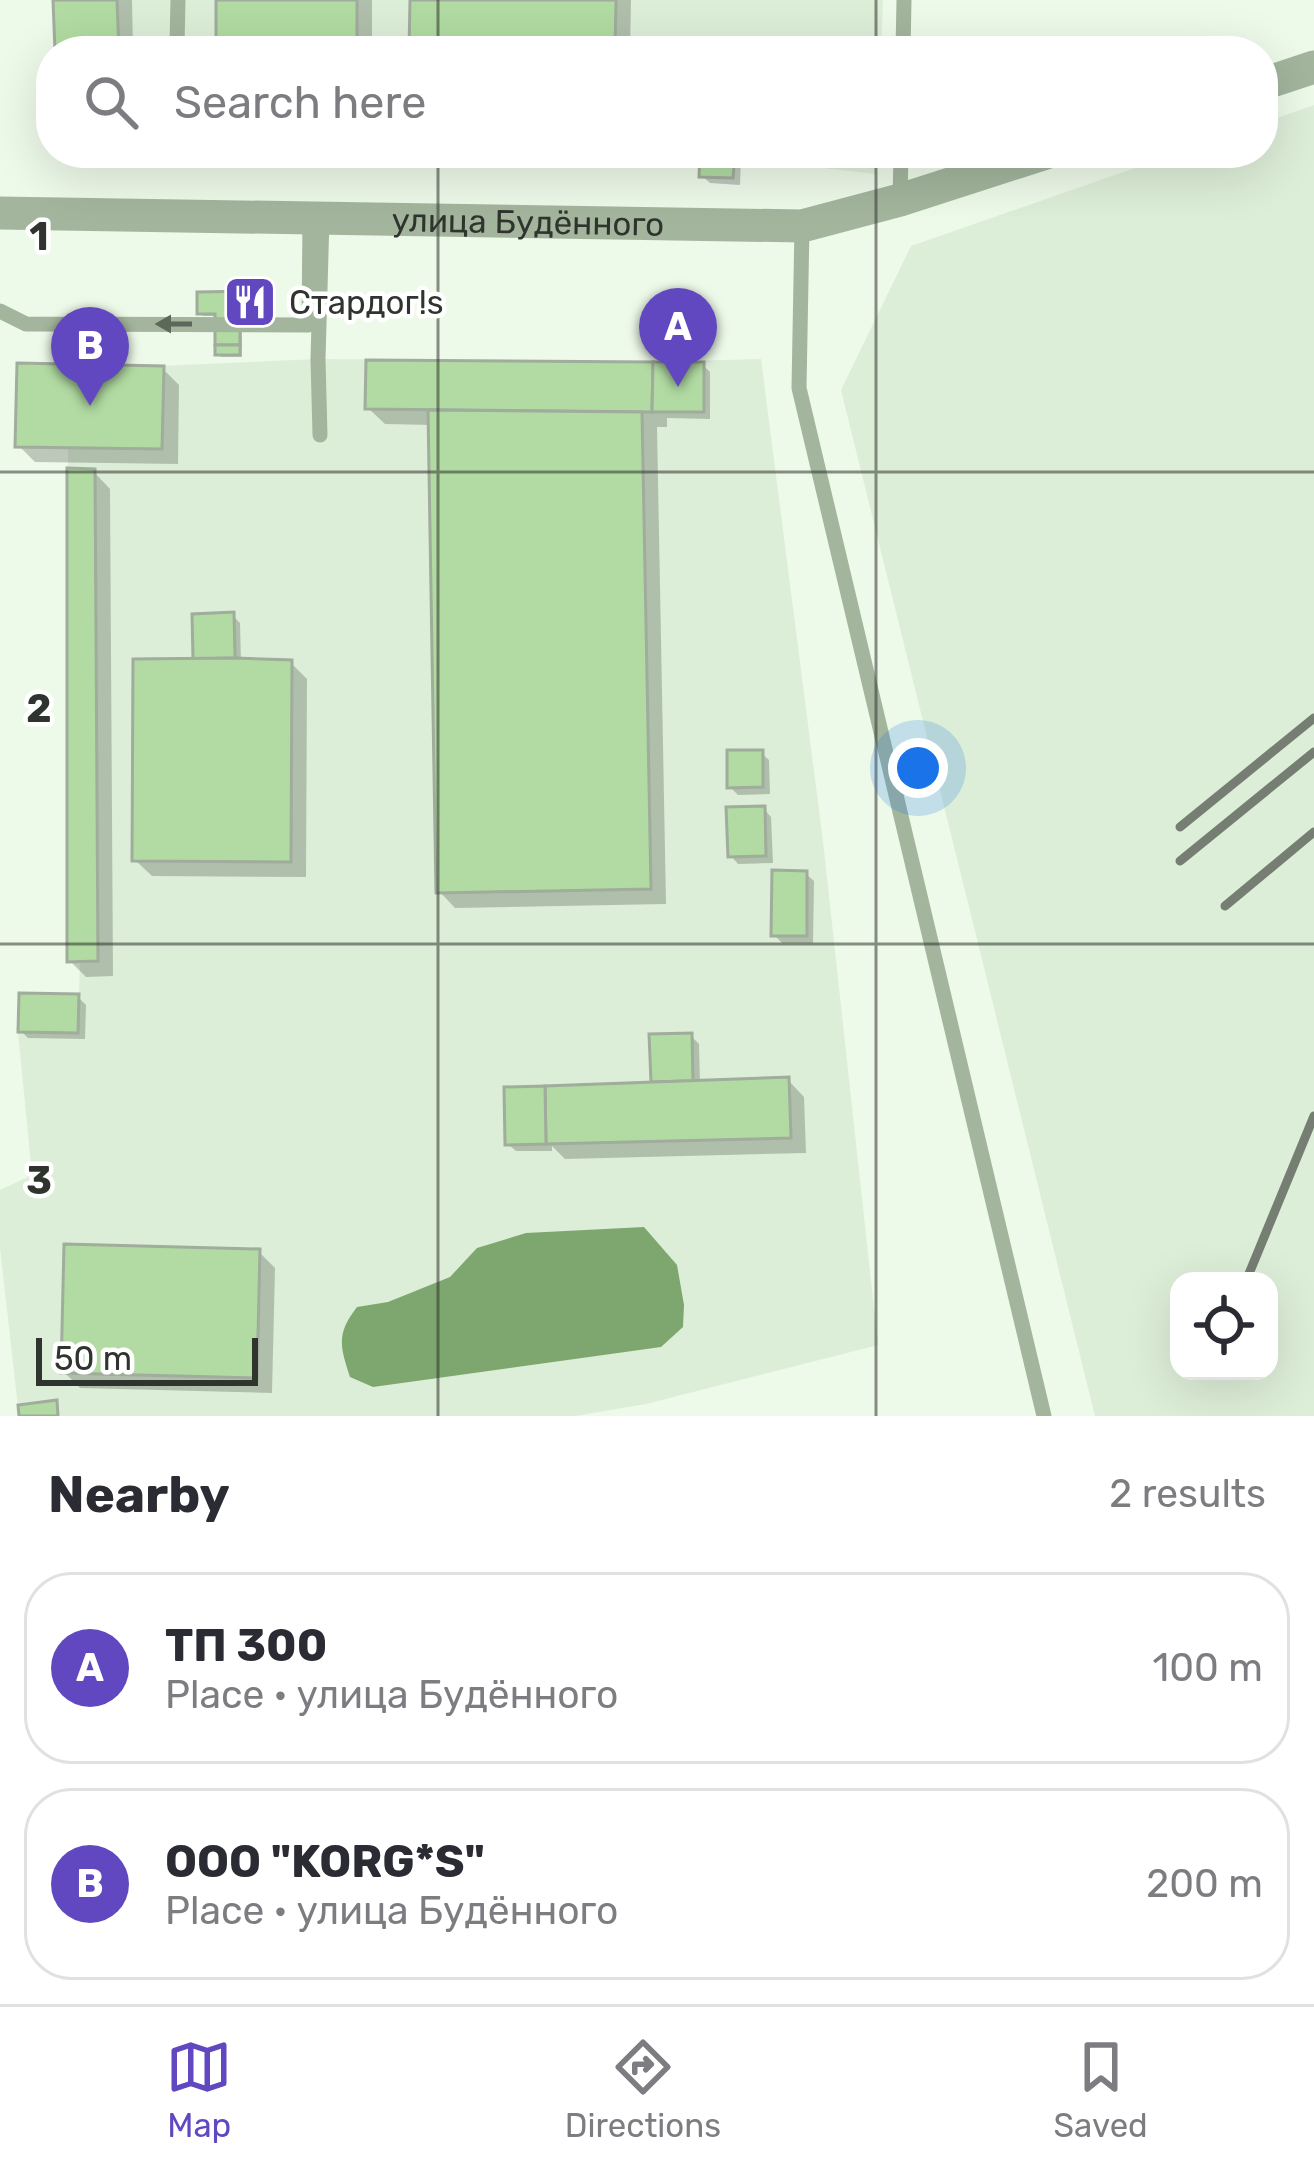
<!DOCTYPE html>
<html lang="en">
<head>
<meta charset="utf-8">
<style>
  body { margin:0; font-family:Rubik,sans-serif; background:#f7f7f7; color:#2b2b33 }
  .controls { position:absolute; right:36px; bottom:36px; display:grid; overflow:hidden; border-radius:24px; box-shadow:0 12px 48px #0002 }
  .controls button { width:108px; height:108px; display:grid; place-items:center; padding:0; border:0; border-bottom:3px solid #e1e1e2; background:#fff; color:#2b2b33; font:60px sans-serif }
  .scale { position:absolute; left:36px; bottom:30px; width:222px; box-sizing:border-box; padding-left:12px; border:6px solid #2f342e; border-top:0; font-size:33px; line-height:42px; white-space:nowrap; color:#2f342e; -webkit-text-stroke:9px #fff; paint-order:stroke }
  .you { position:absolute; left:918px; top:768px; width:42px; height:42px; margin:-30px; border:9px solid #fff; border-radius:50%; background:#1a73e8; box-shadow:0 0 0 18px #1a73e833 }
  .badge { display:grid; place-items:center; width:78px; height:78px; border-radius:50%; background:#6148c0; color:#fff; font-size:39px; font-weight:700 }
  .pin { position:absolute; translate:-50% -99px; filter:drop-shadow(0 3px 6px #0008) }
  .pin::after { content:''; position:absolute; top:63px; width:42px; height:36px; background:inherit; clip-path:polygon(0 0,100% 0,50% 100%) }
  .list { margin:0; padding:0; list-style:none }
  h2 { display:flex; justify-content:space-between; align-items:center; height:156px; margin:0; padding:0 48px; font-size:51px }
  h2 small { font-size:39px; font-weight:400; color:#7c7c81 }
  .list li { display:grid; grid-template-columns:78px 1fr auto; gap:36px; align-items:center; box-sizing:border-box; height:192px; margin:0 24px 24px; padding:0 24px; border:3px solid #e1e1e2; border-radius:48px }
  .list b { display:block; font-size:45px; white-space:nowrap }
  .list p { margin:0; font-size:39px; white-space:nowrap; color:#7c7c81 }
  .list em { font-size:39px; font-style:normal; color:#7c7c81 }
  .icon { flex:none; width:66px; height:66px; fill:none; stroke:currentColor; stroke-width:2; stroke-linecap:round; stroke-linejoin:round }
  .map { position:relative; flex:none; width:1314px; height:1416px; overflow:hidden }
  .search { position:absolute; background:#fff; box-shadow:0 12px 48px #0002; left:36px; right:36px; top:36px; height:132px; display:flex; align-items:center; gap:30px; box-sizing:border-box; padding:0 42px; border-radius:48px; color:#7c7c81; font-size:45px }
  .sheet { height:588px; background:#fff }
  nav { display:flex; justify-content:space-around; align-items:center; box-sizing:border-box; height:168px; border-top:3px solid #e1e1e2; background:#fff; font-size:33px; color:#7c7c81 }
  nav a { display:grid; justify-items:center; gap:6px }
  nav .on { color:#6148c0 }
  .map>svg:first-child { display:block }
</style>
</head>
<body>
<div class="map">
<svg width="1314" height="1416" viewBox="0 0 1314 1416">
  <rect width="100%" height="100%" fill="#edf9e9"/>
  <g fill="#ddeed8" fill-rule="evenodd">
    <path d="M 53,0 L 883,0 L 881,51 L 55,51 Z"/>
    <path d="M 1314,105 L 1314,1416 L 1095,1416 L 841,390 L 911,246 L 1178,153 L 1263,153 L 1263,123 ZM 1269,1281 L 1269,1371 L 1179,1371 L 1179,1281 Z"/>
    <path d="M 59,153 L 877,153 L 876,174 L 735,158 L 733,178 L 699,177 L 699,161 L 60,163 Z"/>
    <path d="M 318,359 L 653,362 L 761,359 L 823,841 L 878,1345 L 646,1404 L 575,1416 L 19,1416 L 0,1248 L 0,1190 L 32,1175 L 18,1032 L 19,993 L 79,994 L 80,962 L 67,962 L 68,448 L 17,363 L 161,366 Z"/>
  </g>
  <path fill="#7ea66f" d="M 644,1227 L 677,1265 L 684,1305 L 683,1327 L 661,1347 L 373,1387 L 350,1377 C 340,1346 336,1334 357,1307 L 388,1302 L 450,1277 L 477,1248 L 526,1233 Z"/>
  <g fill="#0003">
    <path d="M 56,0 L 132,0 L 133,51 L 58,51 Z"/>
    <path d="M 219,0 L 372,0 L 372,51 L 226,51 L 219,44 Z"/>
    <path d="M 413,0 L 631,0 L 630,51 L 412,51 Z"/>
    <path d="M 703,153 L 738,153 L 741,157 L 740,185 L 710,183 L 702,176 Z"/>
    <path d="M 259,294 L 262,297 L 262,317 L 242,317 L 242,357 L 221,357 L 218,354 L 218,316 L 203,316 L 200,313 Z"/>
    <path d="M 703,365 L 710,372 L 710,419 L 667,418 L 667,427 L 657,427 L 666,904 L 455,908 L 439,891 L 432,425 L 385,424 L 368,408 Z"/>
    <path d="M 163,369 L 179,385 L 178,464 L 35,462 L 18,445 Z"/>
    <path d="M 94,472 L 110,489 L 113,976 L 86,977 L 70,961 Z"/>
    <path d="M 232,615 L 240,623 L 241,662 L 291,663 L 307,679 L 306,877 L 152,876 L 135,860 Z"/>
    <path d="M 761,753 L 769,760 L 770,794 L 738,795 L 730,787 Z"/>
    <path d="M 764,809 L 771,817 L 773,863 L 738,864 L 731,856 Z"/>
    <path d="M 806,874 L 814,881 L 813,943 L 782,943 L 774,935 Z"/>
    <path d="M 78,997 L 86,1005 L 85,1039 L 28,1038 L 21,1031 Z"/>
    <path d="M 691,1036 L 699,1044 L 700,1083 L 788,1080 L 804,1097 L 806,1153 L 565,1159 L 552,1146 L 552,1151 L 516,1151 L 508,1144 L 658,1085 L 654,1081 Z"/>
    <path d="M 259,1252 L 275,1268 L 272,1393 L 80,1388 L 64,1372 Z"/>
  </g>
  <g fill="#b1dba2" stroke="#a0ac9c" stroke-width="3">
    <path d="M 53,0 L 117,0 L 119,51 L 55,51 Z"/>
    <path d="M 216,0 L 357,0 L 357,44 L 216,46 Z"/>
    <path d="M 410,0 L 616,0 L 615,51 L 409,51 Z"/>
    <path d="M 700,153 L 735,153 L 733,178 L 699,177 Z"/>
    <path d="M 260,291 L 260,315 L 240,315 L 240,345 L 215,345 L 215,314 L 197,314 L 197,292 Z"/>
    <rect x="215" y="345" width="25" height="10"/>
    <path d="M 366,360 L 653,362 L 652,412 L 365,409 Z"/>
    <path d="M 653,362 L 704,362 L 704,412 L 652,412 Z"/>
    <path d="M 17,363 L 164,366 L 162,449 L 15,447 Z"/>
    <path d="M 428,410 L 642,412 L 651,889 L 436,893 Z"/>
    <path d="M 67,468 L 95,469 L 98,961 L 67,962 Z"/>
    <path d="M 234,612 L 235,658 L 193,659 L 192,614 Z"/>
    <path d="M 235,658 L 292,660 L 291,862 L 132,861 L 133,659 Z"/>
    <path d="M 727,750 L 763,750 L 763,787 L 727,788 Z"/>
    <path d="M 765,806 L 766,856 L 728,857 L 726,807 Z"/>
    <path d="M 772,870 L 807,871 L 807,936 L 771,936 Z"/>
    <path d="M 19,993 L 79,994 L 78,1033 L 18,1032 Z"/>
    <path d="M 692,1033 L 693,1081 L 651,1082 L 649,1034 Z"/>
    <path d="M 789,1077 L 791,1138 L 546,1144 L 545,1086 Z"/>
    <path d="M 545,1086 L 546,1144 L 505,1145 L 504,1087 Z"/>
    <path d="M 64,1244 L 260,1249 L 257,1378 L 61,1373 Z"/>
    <path d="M 57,1400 L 58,1416 L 19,1416 L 18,1405 Z"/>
  </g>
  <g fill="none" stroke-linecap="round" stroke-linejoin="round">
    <g stroke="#a3b59d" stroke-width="15">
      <path d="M 177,45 L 178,0"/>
      <path d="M 903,51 L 904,0"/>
      <path d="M 900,200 L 901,153"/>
      <path d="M 802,226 L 799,388 L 1044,1416"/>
      <path d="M 0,311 L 26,324 L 309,325 L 310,218"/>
      <path d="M 320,435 L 318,359 L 322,218"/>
    </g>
    <g stroke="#a3b59d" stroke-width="33">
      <path d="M 1263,84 L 1314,67"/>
      <path id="s1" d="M 0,213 L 802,226 L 900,200 L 1046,153"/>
    </g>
    <g stroke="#767e74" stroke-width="9">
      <path d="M 1180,827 L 1314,718"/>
      <path d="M 1180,861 L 1314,752"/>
      <path d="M 1225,906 L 1314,832"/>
      <path d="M 1246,1281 L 1314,1116"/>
    </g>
  </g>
  <defs><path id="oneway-solid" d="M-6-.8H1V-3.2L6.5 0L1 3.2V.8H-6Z" transform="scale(3)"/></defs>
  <use fill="#5d685a" href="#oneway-solid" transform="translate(174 324) rotate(-180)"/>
  <path fill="none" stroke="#2f342e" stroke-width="3" stroke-opacity="0.55" d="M 438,0 L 438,51M 876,0 L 876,51M 438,153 L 438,1416M 876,153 L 876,1416M 0,472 L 1314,472M 0,944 L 1314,944"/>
  <defs>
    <g id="restaurant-square" transform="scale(2.7)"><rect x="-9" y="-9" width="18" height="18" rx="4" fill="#6148c0" stroke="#fff"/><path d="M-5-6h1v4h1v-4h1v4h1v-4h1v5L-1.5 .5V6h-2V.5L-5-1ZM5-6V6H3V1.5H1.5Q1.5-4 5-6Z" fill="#fff"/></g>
  </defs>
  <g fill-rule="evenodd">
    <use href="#restaurant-square" x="250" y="302"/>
  </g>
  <g text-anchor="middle" stroke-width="9" stroke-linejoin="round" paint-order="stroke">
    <g font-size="33" fill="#2f342e" stroke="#fff">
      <text dy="12" stroke="none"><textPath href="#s1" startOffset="528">улица Будённого</textPath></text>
    </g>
    <g font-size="33" fill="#2f342e" stroke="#fff" text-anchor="start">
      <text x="289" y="314">Стардог!s</text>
    </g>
  </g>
  <g font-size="39" text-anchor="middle" font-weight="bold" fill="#2f342e" stroke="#fff" stroke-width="9" stroke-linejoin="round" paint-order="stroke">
    <text x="39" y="250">1</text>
    <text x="39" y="722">2</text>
    <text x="39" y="1194">3</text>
  </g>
</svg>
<div class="controls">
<button><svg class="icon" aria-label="locate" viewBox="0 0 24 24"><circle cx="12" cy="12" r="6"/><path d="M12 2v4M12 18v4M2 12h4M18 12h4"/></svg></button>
</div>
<div class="scale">50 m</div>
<div class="you"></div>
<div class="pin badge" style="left:678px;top:387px">A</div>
<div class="pin badge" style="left:90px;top:406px">B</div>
<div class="search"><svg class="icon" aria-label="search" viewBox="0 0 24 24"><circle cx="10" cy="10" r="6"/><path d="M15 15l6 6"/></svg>Search here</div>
</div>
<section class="sheet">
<h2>Nearby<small>2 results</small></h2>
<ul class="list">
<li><span class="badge">A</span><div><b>ТП 300</b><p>Place · улица Будённого</p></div><em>100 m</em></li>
<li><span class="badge">B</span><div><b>ООО &quot;KORG*S&quot;</b><p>Place · улица Будённого</p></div><em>200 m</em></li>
</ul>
</section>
<nav>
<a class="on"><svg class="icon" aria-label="map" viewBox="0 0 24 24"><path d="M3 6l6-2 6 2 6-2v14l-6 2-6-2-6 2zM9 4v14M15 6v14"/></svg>Map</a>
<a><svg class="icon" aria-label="directions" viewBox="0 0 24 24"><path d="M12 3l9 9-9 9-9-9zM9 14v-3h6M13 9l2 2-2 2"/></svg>Directions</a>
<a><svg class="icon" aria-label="saved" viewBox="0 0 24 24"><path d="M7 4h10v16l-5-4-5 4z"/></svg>Saved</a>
</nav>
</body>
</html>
